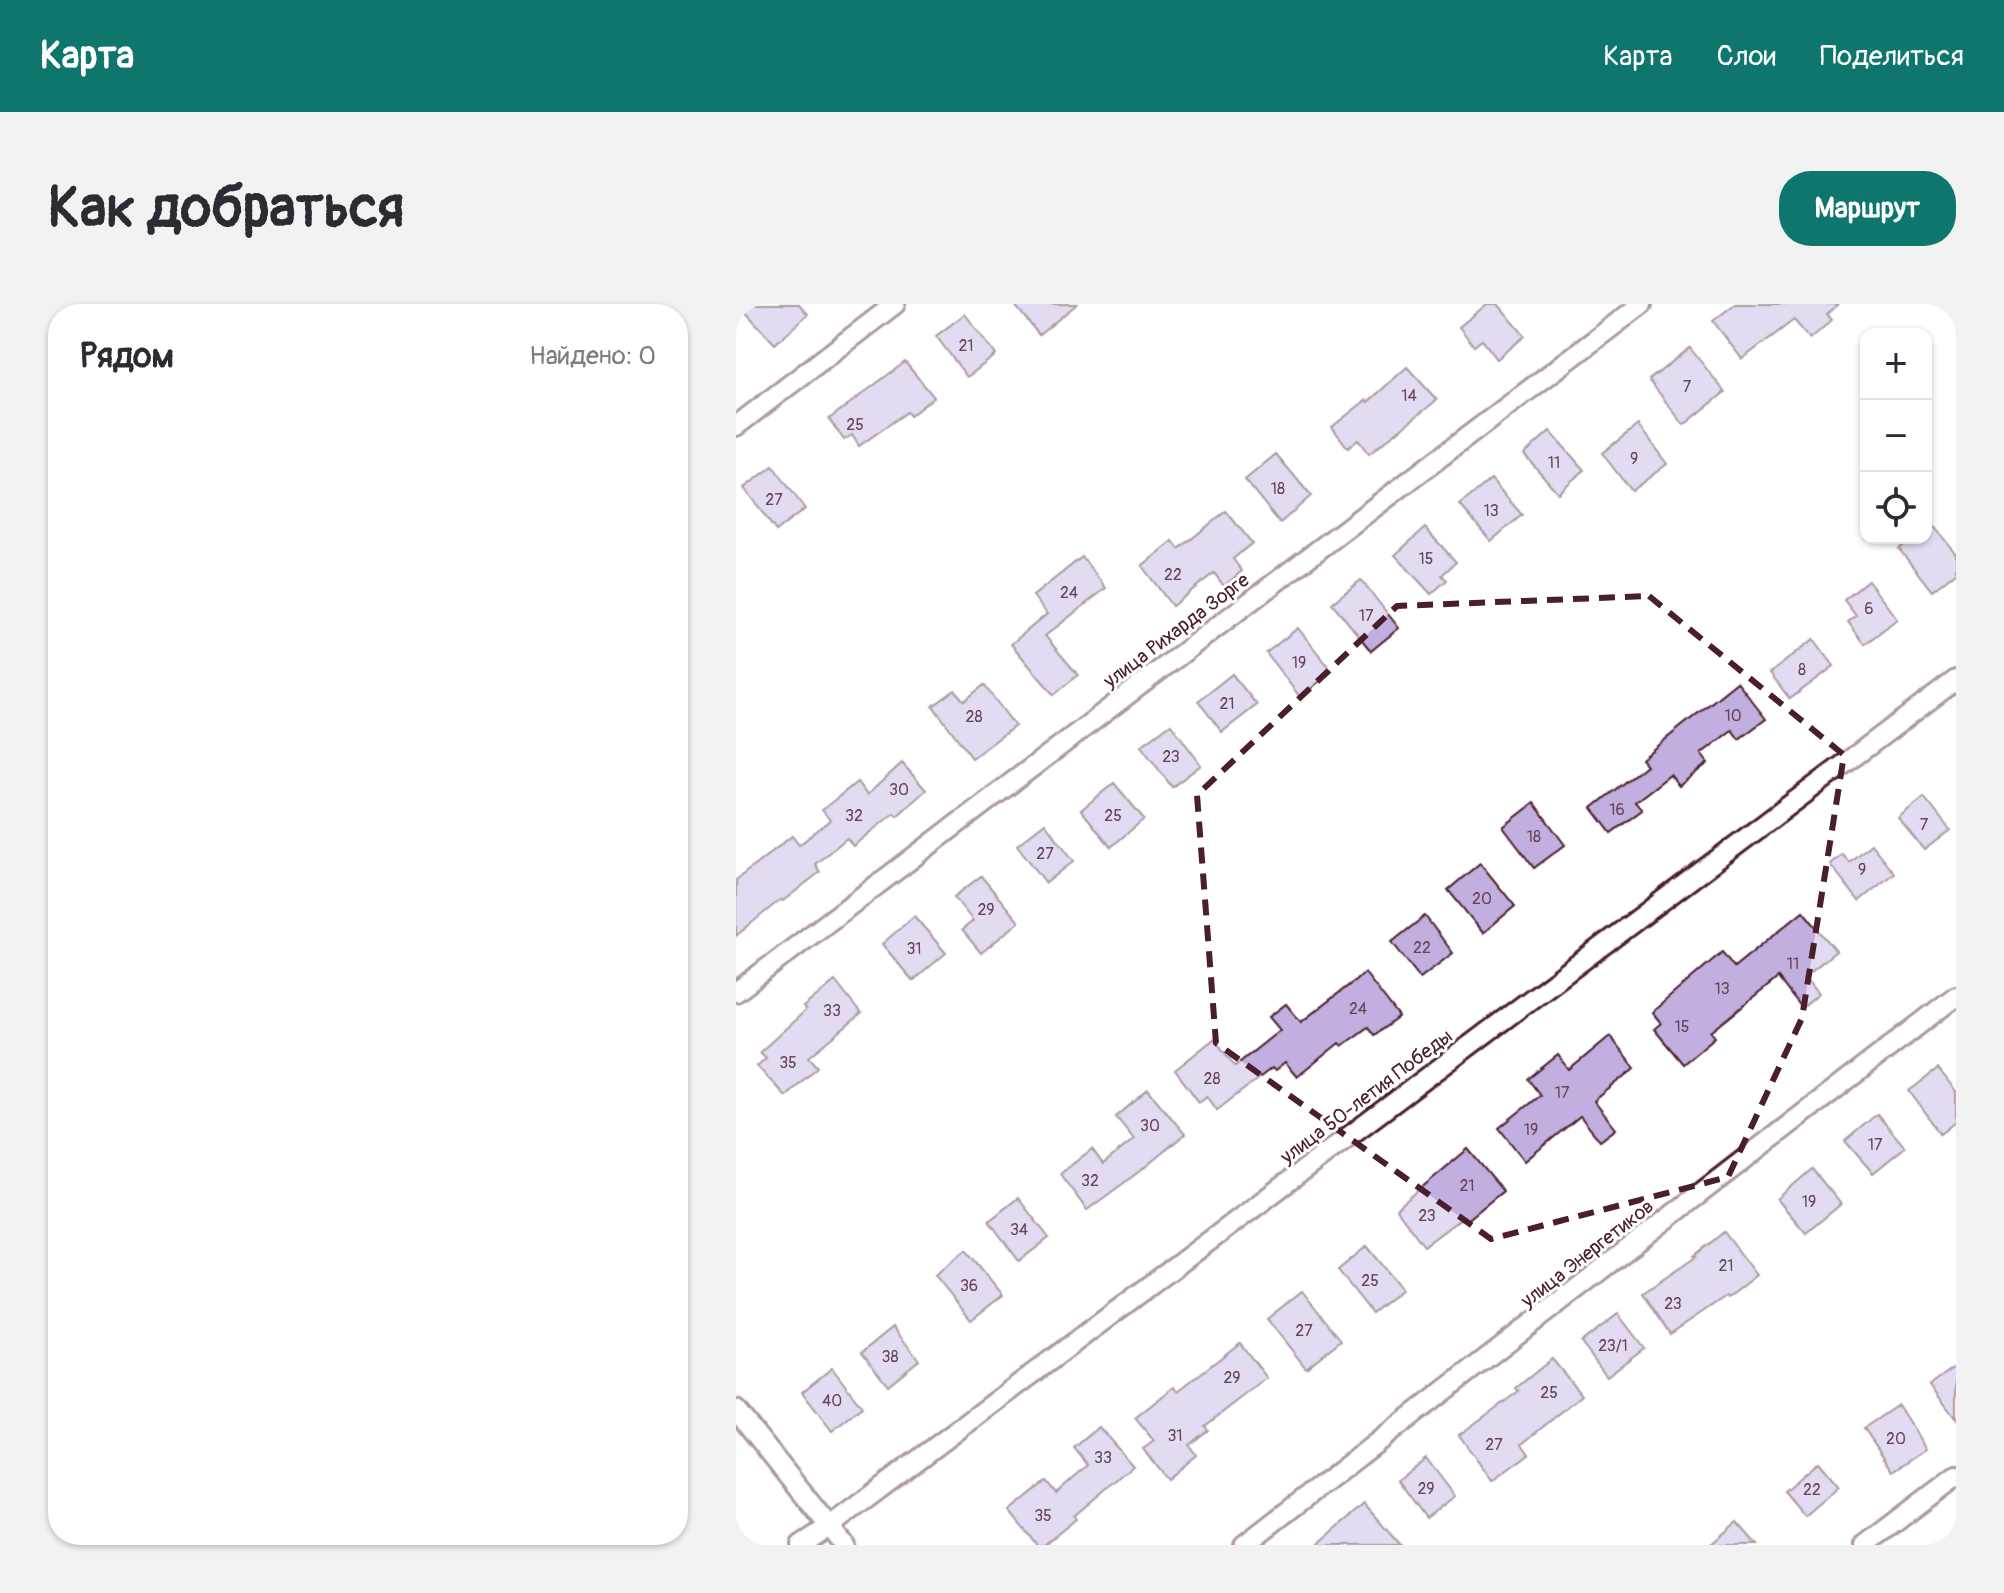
<!DOCTYPE html>
<html lang="ru">
<head>
<meta charset="utf-8">
<style>
  body { margin:0; font-family:Pangolin,sans-serif; background:#f2f2f3; color:#2b2b33 }
  .controls { position:absolute; right:24px; top:24px; display:grid; overflow:hidden; border-radius:16px; box-shadow:0 2px 6px #0004 }
  .controls button { width:72px; height:72px; display:grid; place-items:center; padding:0; border:0; border-bottom:2px solid #e1e1e2; background:#fff; color:#2b2b33; font:40px sans-serif }
  .list { margin:0; padding:0; list-style:none }
  h2 { display:flex; justify-content:space-between; align-items:center; height:104px; margin:0; padding:0 32px; font-size:34px }
  h2 small { font-size:26px; font-weight:400; color:#7c7c81 }
  .icon { flex:none; width:44px; height:44px; fill:none; stroke:currentColor; stroke-width:2; stroke-linecap:round; stroke-linejoin:round }
  .map { position:relative; flex:none; width:1220px; height:1241px; overflow:hidden; border-radius:32px }
  header { display:flex; align-items:center; gap:48px; box-sizing:border-box; height:112px; padding:0 40px; background:#0f766e; color:#fff }
  header strong { font-size:38px }
  nav { display:flex; gap:44px; margin-inline-start:auto; font-size:28px }
  .intro { display:flex; align-items:center; justify-content:space-between; box-sizing:border-box; height:192px; padding:0 48px }
  h1 { margin:0; font-size:56px }
  .button { padding:20px 36px; border-radius:32px; background:#0f766e; color:#fff; font-size:28px; font-weight:700 }
  main { display:flex; gap:48px; padding:0 48px }
  aside { flex:1; background:#fff; border-radius:32px; box-shadow:0 2px 6px #0004 }
  .map>svg:first-child { display:block }
</style>
</head>
<body>
<header>
<strong>Карта</strong>
<nav><a>Карта</a><a>Слои</a><a>Поделиться</a></nav>
</header>
<div class="intro"><h1>Как добраться</h1><a class="button">Маршрут</a></div>
<main>
<aside>
<h2>Рядом<small>Найдено: 0</small></h2>
<ul class="list">
</ul>
</aside>
<div class="map">
<svg width="1220" height="1241" viewBox="0 0 1220 1241">
  <rect width="100%" height="100%" fill="#fff"/>
  <filter id="ink" filterUnits="userSpaceOnUse"><feTurbulence type="fractalNoise" baseFrequency=".0125" numOctaves="2"/><feDisplacementMap in="SourceGraphic" scale="16" xChannelSelector="R" yChannelSelector="G"/><feConvolveMatrix kernelMatrix="1 2 1 2 8 2 1 2 1" color-interpolation-filters="sRGB"/></filter>
  <g filter="url(#ink)">
    <g fill="#c0afdf" stroke="#4a1f2b" stroke-width="2">
      <path d="M 2,0 L 63,0 L 72,10 L 39,40 Z"/>
      <path d="M 278,0 L 341,0 L 303,31 Z"/>
      <path d="M 751,0 L 762,0 L 789,32 L 761,55 L 746,36 L 738,42 L 723,23 Z"/>
      <path d="M 999,0 L 1102,0 L 1091,10 L 1096,16 L 1074,35 L 1058,16 L 1006,55 L 977,17 Z"/>
      <path d="M 229,10 L 260,51 L 231,73 L 200,32 Z"/>
      <path d="M 954,44 L 989,88 L 948,121 L 913,76 Z"/>
      <path d="M 169,58 L 198,93 L 174,112 L 171,108 L 123,142 L 116,131 L 108,136 L 93,115 Z"/>
      <path d="M 671,63 L 701,96 L 633,150 L 622,136 L 612,144 L 596,123 L 630,96 L 632,98 Z"/>
      <path d="M 902,121 L 931,160 L 895,187 L 866,149 Z"/>
      <path d="M 814,127 L 848,166 L 822,189 L 788,150 Z"/>
      <path d="M 540,150 L 575,192 L 544,219 L 509,176 Z"/>
      <path d="M 37,162 L 69,205 L 40,227 L 8,184 Z"/>
      <path d="M 755,175 L 786,211 L 755,237 L 724,201 Z"/>
      <path d="M 490,207 L 516,239 L 497,255 L 506,267 L 488,282 L 478,269 L 436,302 L 406,262 L 437,237 L 443,245 Z"/>
      <path d="M 1190,212 L 1220,250 L 1220,268 L 1196,287 L 1163,245 L 1177,234 L 1190,234 Z"/>
      <path d="M 689,224 L 720,258 L 706,271 L 711,276 L 695,290 L 659,251 Z"/>
      <path d="M 346,253 L 370,284 L 309,332 L 342,371 L 318,391 L 275,340 L 311,310 L 297,292 Z"/>
      <path d="M 625,276 L 663,324 L 635,347 L 596,299 Z"/>
      <path d="M 1132,277 L 1161,315 L 1129,340 L 1112,318 L 1120,312 L 1108,296 Z"/>
      <path d="M 562,324 L 596,367 L 564,393 L 530,349 Z"/>
      <path d="M 1078,335 L 1098,362 L 1054,395 L 1034,369 Z"/>
      <path d="M 496,370 L 521,401 L 486,428 L 462,397 Z"/>
      <path d="M 1001,378 L 1030,415 L 1003,435 L 996,426 L 965,450 L 972,459 L 943,482 L 934,471 L 899,498 L 906,506 L 875,529 L 856,504 L 910,461 L 905,455 Z"/>
      <path d="M 248,381 L 279,422 L 236,454 L 197,402 L 219,386 L 228,397 Z"/>
      <path d="M 435,420 L 465,461 L 436,483 L 405,442 Z"/>
      <path d="M 166,459 L 190,486 L 161,512 L 158,509 L 117,542 L 111,534 L 79,560 L 84,568 L 47,597 L 45,595 L 0,632 L 0,576 L 56,532 L 63,541 L 94,516 L 86,506 L 121,478 L 131,491 Z"/>
      <path d="M 378,479 L 408,515 L 375,543 L 345,506 Z"/>
      <path d="M 1188,493 L 1214,526 L 1188,546 L 1162,514 Z"/>
      <path d="M 798,499 L 829,541 L 798,564 L 767,523 Z"/>
      <path d="M 309,519 L 338,557 L 310,579 L 281,541 Z"/>
      <path d="M 1135,540 L 1158,569 L 1123,597 L 1094,560 L 1106,550 L 1113,558 Z"/>
      <path d="M 744,559 L 779,602 L 747,629 L 712,586 Z"/>
      <path d="M 245,572 L 283,618 L 245,649 L 226,626 L 237,617 L 218,593 Z"/>
      <path d="M 1067,607 L 1100,647 L 1069,672 L 1083,689 L 1065,704 L 1042,674 L 975,728 L 979,733 L 947,760 L 918,725 L 925,719 L 916,708 L 986,648 L 998,663 Z"/>
      <path d="M 178,612 L 210,649 L 177,677 L 146,640 Z"/>
      <path d="M 689,612 L 717,649 L 684,674 L 656,638 Z"/>
      <path d="M 629,669 L 663,713 L 638,731 L 632,723 L 606,742 L 603,739 L 561,773 L 549,759 L 539,767 L 536,764 L 481,806 L 471,792 L 463,798 L 439,766 L 478,735 L 499,762 L 544,726 L 533,713 L 550,700 L 565,718 Z"/>
      <path d="M 99,677 L 125,710 L 73,753 L 82,763 L 49,792 L 21,762 L 30,754 L 24,748 L 70,706 L 67,703 Z"/>
      <path d="M 874,732 L 899,764 L 858,797 L 880,825 L 864,837 L 844,812 L 789,857 L 763,824 L 804,791 L 792,775 L 822,751 L 833,766 Z"/>
      <path d="M 1202,765 L 1220,788 L 1220,818 L 1205,830 L 1173,787 Z"/>
      <path d="M 412,786 L 449,830 L 408,864 L 351,906 L 324,870 L 356,845 L 367,860 L 398,835 L 380,813 Z"/>
      <path d="M 1141,810 L 1169,843 L 1137,869 L 1109,837 Z"/>
      <path d="M 732,845 L 767,887 L 730,917 L 727,913 L 688,942 L 660,905 Z"/>
      <path d="M 1076,865 L 1105,900 L 1070,929 L 1041,895 Z"/>
      <path d="M 282,894 L 313,934 L 283,957 L 253,917 Z"/>
      <path d="M 988,928 L 1021,971 L 992,994 L 990,992 L 934,1030 L 907,989 L 960,953 L 958,952 Z"/>
      <path d="M 631,942 L 666,985 L 636,1009 L 602,966 Z"/>
      <path d="M 230,946 L 267,991 L 235,1016 L 199,971 Z"/>
      <path d="M 566,987 L 605,1036 L 570,1064 L 531,1015 Z"/>
      <path d="M 882,1010 L 908,1044 L 871,1072 L 845,1038 Z"/>
      <path d="M 157,1023 L 183,1056 L 152,1081 L 126,1048 Z"/>
      <path d="M 504,1039 L 531,1074 L 469,1122 L 472,1126 L 453,1141 L 460,1151 L 431,1175 L 407,1145 L 418,1137 L 399,1114 L 438,1083 L 442,1087 Z"/>
      <path d="M 816,1055 L 846,1091 L 786,1140 L 793,1150 L 756,1177 L 723,1131 L 783,1087 L 780,1084 Z"/>
      <path d="M 1220,1062 L 1220,1115 L 1194,1081 Z"/>
      <path d="M 96,1064 L 126,1103 L 96,1127 L 66,1088 Z"/>
      <path d="M 1162,1101 L 1190,1145 L 1157,1167 L 1128,1124 Z"/>
      <path d="M 363,1123 L 397,1162 L 338,1212 L 340,1215 L 308,1241 L 301,1241 L 273,1207 L 310,1177 L 320,1189 L 352,1161 L 338,1144 Z"/>
      <path d="M 690,1154 L 719,1192 L 690,1214 L 662,1176 Z"/>
      <path d="M 1082,1158 L 1103,1183 L 1069,1212 L 1048,1187 Z"/>
      <path d="M 628,1200 L 664,1241 L 581,1241 Z"/>
      <path d="M 1001,1218 L 1021,1241 L 974,1241 Z"/>
    </g>
    <g fill="none" stroke-linecap="round" stroke-linejoin="round">
      <g stroke="#4a1f2b" stroke-width="24">
        <g id="street">
          <path d="M 0,122 L 159,0"/>
          <path d="M 0,688 L 906,0"/>
          <path d="M 0,1106 L 108,1241"/>
          <path d="M 65,1241 L 94,1222 L 1220,376"/>
          <path d="M 508,1241 L 1220,692"/>
          <path d="M 1129,1241 L 1220,1172"/>
        </g>
      </g>
      <use href="#street" stroke="#fff" stroke-width="18"/>
    </g>
  </g>
  <path d="M0 0H1220V1241H0ZM 913,292 L 1108,451 L 1066,714 L 992,873 L 755,935 L 480,739 L 461,491 L 661,302 Z" fill="#fff" fill-opacity=".55" fill-rule="evenodd"/>
  <path fill="none" stroke="#4a1f2b" stroke-width="6" stroke-dasharray="16 10" stroke-linejoin="round" d="M 913,292 L 1108,451 L 1066,714 L 992,873 L 755,935 L 480,739 L 461,491 L 661,302 Z"/>
  <g text-anchor="middle" stroke-width="6" stroke-linejoin="round" paint-order="stroke">
    <g font-size="16" fill="#684358">
      <text x="230" y="47">21</text>
      <text x="951" y="88">7</text>
      <text x="673" y="97">14</text>
      <text x="119" y="126">25</text>
      <text x="898" y="160">9</text>
      <text x="818" y="164">11</text>
      <text x="542" y="190">18</text>
      <text x="38" y="201">27</text>
      <text x="755" y="212">13</text>
      <text x="690" y="260">15</text>
      <text x="437" y="276">22</text>
      <text x="333" y="294">24</text>
      <text x="1133" y="310">6</text>
      <text x="630" y="317">17</text>
      <text x="563" y="364">19</text>
      <text x="1066" y="371">8</text>
      <text x="491" y="405">21</text>
      <text x="997" y="417">10</text>
      <text x="238" y="418">28</text>
      <text x="435" y="458">23</text>
      <text x="163" y="491">30</text>
      <text x="881" y="511">16</text>
      <text x="118" y="517">32</text>
      <text x="377" y="517">25</text>
      <text x="1188" y="526">7</text>
      <text x="798" y="538">18</text>
      <text x="309" y="555">27</text>
      <text x="1126" y="571">9</text>
      <text x="746" y="600">20</text>
      <text x="250" y="611">29</text>
      <text x="686" y="649">22</text>
      <text x="178" y="650">31</text>
      <text x="1057" y="665">11</text>
      <text x="986" y="690">13</text>
      <text x="622" y="710">24</text>
      <text x="96" y="712">33</text>
      <text x="946" y="728">15</text>
      <text x="52" y="764">35</text>
      <text x="476" y="780">28</text>
      <text x="826" y="794">17</text>
      <text x="414" y="827">30</text>
      <text x="795" y="831">19</text>
      <text x="1139" y="846">17</text>
      <text x="354" y="882">32</text>
      <text x="731" y="887">21</text>
      <text x="1073" y="903">19</text>
      <text x="691" y="917">23</text>
      <text x="283" y="931">34</text>
      <text x="990" y="967">21</text>
      <text x="634" y="982">25</text>
      <text x="233" y="987">36</text>
      <text x="937" y="1005">23</text>
      <text x="568" y="1032">27</text>
      <text x="877" y="1047">23/1</text>
      <text x="154" y="1058">38</text>
      <text x="496" y="1079">29</text>
      <text x="813" y="1094">25</text>
      <text x="96" y="1102">40</text>
      <text x="439" y="1137">31</text>
      <text x="1160" y="1140">20</text>
      <text x="758" y="1146">27</text>
      <text x="367" y="1159">33</text>
      <text x="690" y="1190">29</text>
      <text x="1076" y="1191">22</text>
      <text x="307" y="1217">35</text>
    </g>
    <g font-size="20" fill="#4a1f2b" stroke="#fff">
      <text transform="translate(440 326) rotate(-37)" y="7">улица Рихарда Зорге</text>
      <text transform="translate(630 792) rotate(-37)" y="7">улица 50-летия Победы</text>
      <text transform="translate(851 949) rotate(-38)" y="7">улица Энергетиков</text>
    </g>
  </g>
</svg>
<div class="controls">
<button>+</button>
<button>−</button>
<button><svg class="icon" aria-label="locate" viewBox="0 0 24 24"><circle cx="12" cy="12" r="6"/><path d="M12 2v4M12 18v4M2 12h4M18 12h4"/></svg></button>
</div>
</div>
</main>
</body>
</html>
